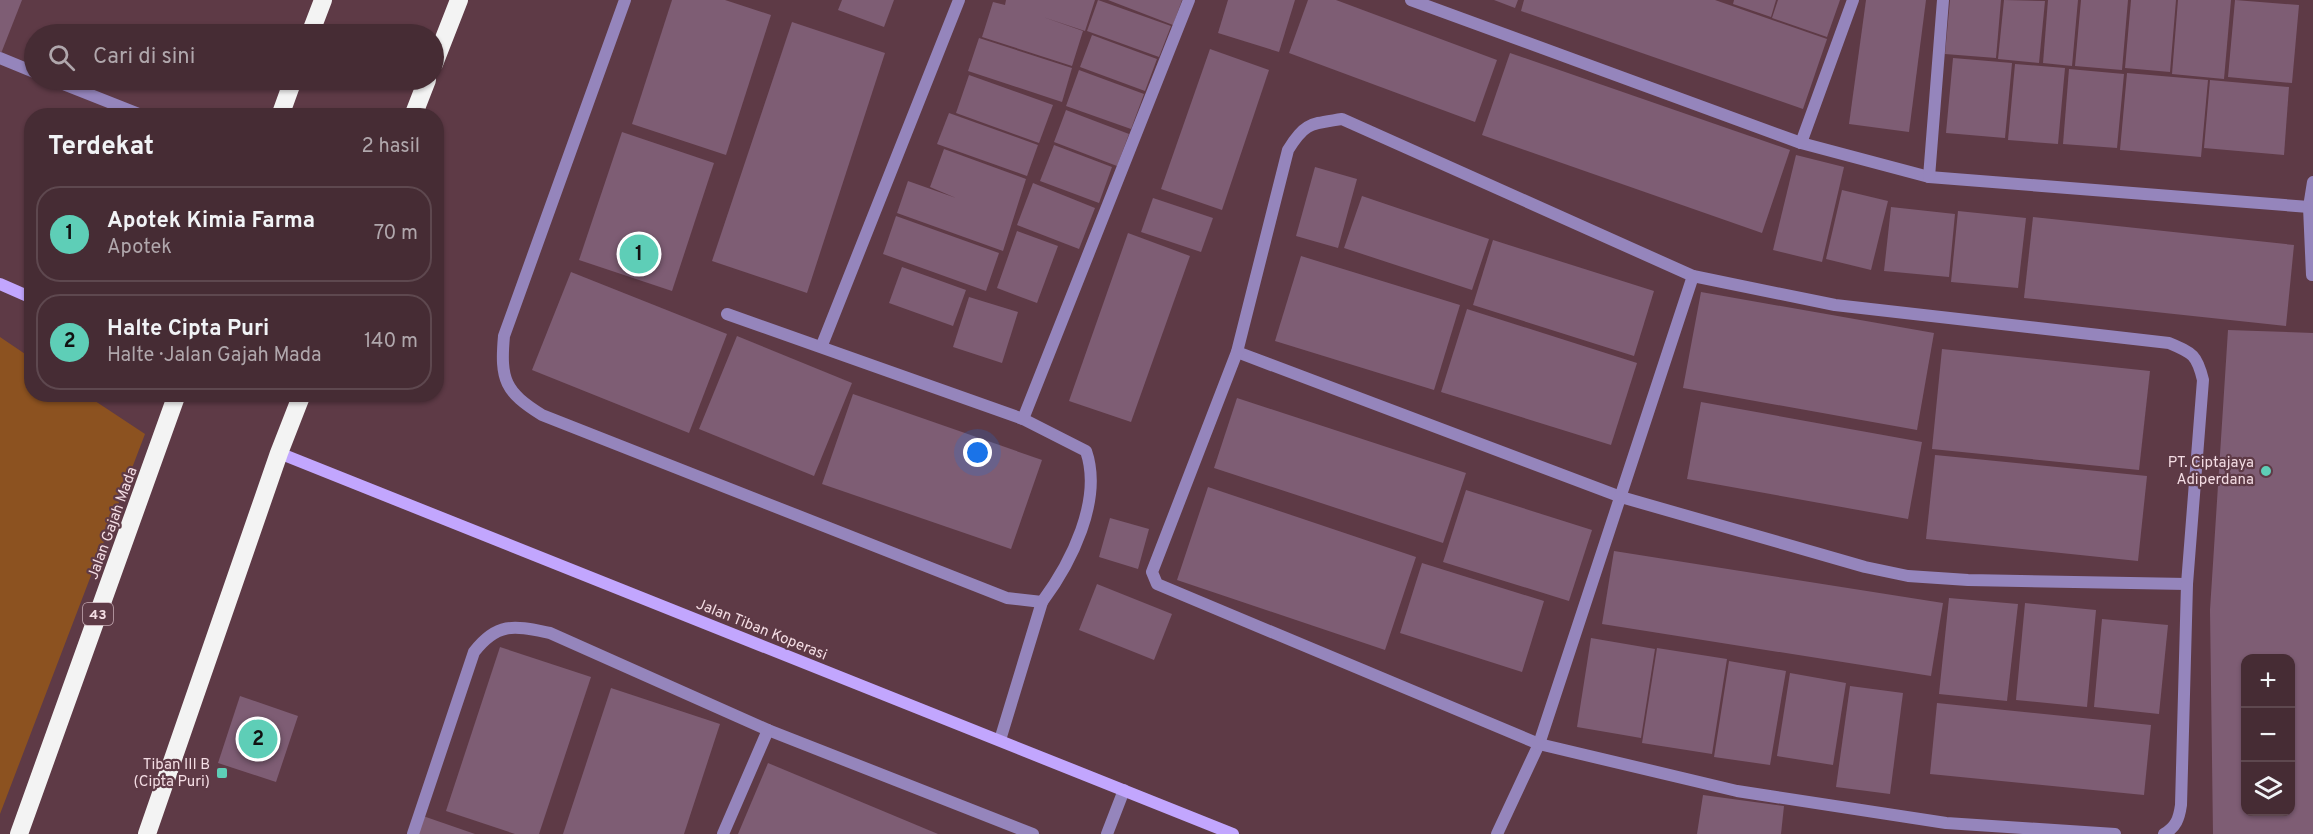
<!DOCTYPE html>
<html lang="id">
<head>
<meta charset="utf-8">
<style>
  body { margin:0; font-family:Overpass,sans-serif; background:#503840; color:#f1f3f6 }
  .controls { position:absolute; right:18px; bottom:18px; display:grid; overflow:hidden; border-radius:12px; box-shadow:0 2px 4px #0004 }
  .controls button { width:54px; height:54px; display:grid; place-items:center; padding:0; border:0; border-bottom:2px solid #5e484f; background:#462c34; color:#f1f3f6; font:30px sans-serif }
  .you { position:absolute; left:978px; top:453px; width:21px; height:21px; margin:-15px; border:4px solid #fff; border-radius:50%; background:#1a73e8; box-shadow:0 0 0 9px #1a73e833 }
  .badge { display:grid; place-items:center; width:39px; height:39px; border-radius:50%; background:#5eceb7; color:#111; font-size:20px; font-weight:700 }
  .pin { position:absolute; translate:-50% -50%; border:3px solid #fff; box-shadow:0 2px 6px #0006 }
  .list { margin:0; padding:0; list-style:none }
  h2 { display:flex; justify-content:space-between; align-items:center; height:78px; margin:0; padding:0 24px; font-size:26px }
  h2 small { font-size:20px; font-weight:400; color:#b0a7ac }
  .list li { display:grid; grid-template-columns:39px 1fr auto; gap:18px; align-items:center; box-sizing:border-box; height:96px; margin:0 12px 12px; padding:0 12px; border:2px solid #5e484f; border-radius:24px }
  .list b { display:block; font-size:22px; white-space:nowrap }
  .list p { margin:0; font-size:20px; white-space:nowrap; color:#b0a7ac }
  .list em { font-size:20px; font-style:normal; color:#b0a7ac }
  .icon { flex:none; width:33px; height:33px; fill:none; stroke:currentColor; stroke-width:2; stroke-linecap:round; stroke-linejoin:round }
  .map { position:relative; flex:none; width:2313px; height:834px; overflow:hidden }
  .search { position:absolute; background:#462c34; box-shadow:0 2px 4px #0004; left:24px; top:24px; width:420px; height:66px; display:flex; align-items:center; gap:15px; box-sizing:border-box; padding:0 21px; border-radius:33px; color:#b0a7ac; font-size:22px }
  .panel { position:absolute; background:#462c34; box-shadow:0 2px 4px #0004; left:24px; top:108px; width:420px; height:294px; border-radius:24px }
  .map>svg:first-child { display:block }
</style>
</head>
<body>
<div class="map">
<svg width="2313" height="834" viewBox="0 0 2313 834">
  <rect width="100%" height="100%" fill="#5e3a46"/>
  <path fill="#8c5220" d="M 0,337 L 31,358 L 32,394 L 86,395 L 145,434 L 0,814 Z"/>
  <g fill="#7e5d74" fill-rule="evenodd">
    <path d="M 0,0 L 22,0 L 0,56 Z"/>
    <path d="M 672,0 L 725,0 L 771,15 L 726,155 L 632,124 Z"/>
    <path d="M 842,0 L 894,0 L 884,27 L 838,10 Z"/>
    <path d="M 1006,0 L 1095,0 L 1085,31 L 1043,17 L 1083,31 L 1072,66 L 982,37 L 993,2 L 1005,5 Z"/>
    <path d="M 1098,0 L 1171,26 L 1159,57 L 1087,31 Z"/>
    <path d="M 1108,0 L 1182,0 L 1173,25 Z"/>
    <path d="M 1228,0 L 1295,0 L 1279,52 L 1218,33 Z"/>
    <path d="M 1308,0 L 1336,0 L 1497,60 L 1475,122 L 1289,53 Z"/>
    <path d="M 1494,0 L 1518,0 L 1515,8 Z"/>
    <path d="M 1524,0 L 1715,0 L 1827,39 L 1803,109 L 1521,11 Z"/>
    <path d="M 1734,0 L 1776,0 L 1771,17 L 1733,4 Z"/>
    <path d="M 1778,0 L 1840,0 L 1827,37 L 1772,18 Z"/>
    <path d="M 1866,0 L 1926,0 L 1909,132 L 1849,124 Z"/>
    <path d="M 1950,0 L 2001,0 L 1996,58 L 1945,54 Z"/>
    <path d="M 2004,0 L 2045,1 L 2039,63 L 1998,59 Z"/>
    <path d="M 2048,0 L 2078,0 L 2072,66 L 2043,63 Z"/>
    <path d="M 2081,0 L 2128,0 L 2122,70 L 2075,66 Z"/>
    <path d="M 2131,0 L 2176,0 L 2170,72 L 2125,68 Z"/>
    <path d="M 2178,0 L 2231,0 L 2224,79 L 2172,74 Z"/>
    <path d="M 2235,0 L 2299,5 L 2292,83 L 2228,77 Z"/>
    <path d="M 792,22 L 885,53 L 807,293 L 712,261 Z"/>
    <path d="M 1092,35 L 1157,59 L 1145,91 L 1080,67 Z"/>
    <path d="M 979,38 L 1072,68 L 1062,102 L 968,71 Z"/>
    <path d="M 1210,49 L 1269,70 L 1222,210 L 1161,189 Z"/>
    <path d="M 1510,53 L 1790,150 L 1762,233 L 1482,135 Z"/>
    <path d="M 1953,58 L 2012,63 L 2005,138 L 1946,133 Z"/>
    <path d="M 2015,64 L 2065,68 L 2058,144 L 2008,140 Z"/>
    <path d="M 2069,69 L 2124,74 L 2117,148 L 2063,144 Z"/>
    <path d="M 1079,70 L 1144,94 L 1131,129 L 1066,106 Z"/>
    <path d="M 2127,73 L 2208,80 L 2201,157 L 2120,150 Z"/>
    <path d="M 969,75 L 1053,105 L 1039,143 L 956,113 Z"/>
    <path d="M 2210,80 L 2289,87 L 2284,155 L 2204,148 Z"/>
    <path d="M 1066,110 L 1129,134 L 1117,166 L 1054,142 Z"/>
    <path d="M 949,113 L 1038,145 L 1027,176 L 937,144 Z"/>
    <path d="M 622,132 L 714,163 L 672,291 L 579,260 Z"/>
    <path d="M 1054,145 L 1112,167 L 1099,203 L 1040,181 Z"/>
    <path d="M 944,149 L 1026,179 L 1003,251 L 897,213 L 908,181 L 956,198 L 930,187 Z"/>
    <path d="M 1796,155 L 1844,167 L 1822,262 L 1773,250 Z"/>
    <path d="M 1315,167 L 1357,179 L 1338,248 L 1296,236 Z"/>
    <path d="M 1033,183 L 1095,208 L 1079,249 L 1017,225 Z"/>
    <path d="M 1842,190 L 1888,201 L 1871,270 L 1826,259 Z"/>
    <path d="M 1362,196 L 1489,239 L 1472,290 L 1344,248 Z"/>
    <path d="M 1153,198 L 1213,218 L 1201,252 L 1141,232 Z"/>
    <path d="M 1891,207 L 1955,214 L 1949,277 L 1884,271 Z"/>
    <path d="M 1958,211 L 2026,218 L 2018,288 L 1951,282 Z"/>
    <path d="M 896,216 L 999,253 L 986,291 L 883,254 Z"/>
    <path d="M 2033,217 L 2294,245 L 2286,326 L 2024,298 Z"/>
    <path d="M 1017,231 L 1058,246 L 1037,303 L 997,288 Z"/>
    <path d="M 1128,233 L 1190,256 L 1131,422 L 1069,401 Z"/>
    <path d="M 1493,240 L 1654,291 L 1634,356 L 1473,305 Z"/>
    <path d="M 1301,256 L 1460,305 L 1434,390 L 1275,341 Z"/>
    <path d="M 902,267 L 966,290 L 953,326 L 889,303 Z"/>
    <path d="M 571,272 L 727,334 L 689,433 L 532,370 Z"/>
    <path d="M 1701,292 L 1934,333 L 1917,430 L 1683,388 Z"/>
    <path d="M 969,297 L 1018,312 L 1002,363 L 953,347 Z"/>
    <path d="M 1467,309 L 1637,363 L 1611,445 L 1441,392 Z"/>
    <path d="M 2228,330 L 2313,333 L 2313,834 L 2213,834 L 2210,610 ZM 2246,658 L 2290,658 L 2290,812 L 2246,812 Z"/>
    <path d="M 737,336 L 852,383 L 814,476 L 699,429 Z"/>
    <path d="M 1942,349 L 2150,371 L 2139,470 L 1932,449 Z"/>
    <path d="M 853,394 L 1042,460 L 1011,549 L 822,484 Z"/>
    <path d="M 1237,398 L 1466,473 L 1443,543 L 1214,468 Z"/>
    <path d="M 1701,402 L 1922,442 L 1908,519 L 1687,479 Z"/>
    <path d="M 1935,455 L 2147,476 L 2138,561 L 1926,539 Z"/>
    <path d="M 1208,487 L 1416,557 L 1385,650 L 1177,580 Z"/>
    <path d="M 1466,490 L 1592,530 L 1569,601 L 1443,562 Z"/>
    <path d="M 1110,518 L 1149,529 L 1138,569 L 1099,557 Z"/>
    <path d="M 1614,551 L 1943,603 L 1931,676 L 1602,624 Z"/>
    <path d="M 1422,563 L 1544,601 L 1522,672 L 1400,633 Z"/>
    <path d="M 1097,584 L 1172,614 L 1154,660 L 1079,630 Z"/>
    <path d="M 1949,598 L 2018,604 L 2007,701 L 1939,694 Z"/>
    <path d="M 2025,603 L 2096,610 L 2087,707 L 2016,700 Z"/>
    <path d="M 2102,619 L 2168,625 L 2159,714 L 2094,707 Z"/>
    <path d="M 1591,638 L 1655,649 L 1641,738 L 1577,727 Z"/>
    <path d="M 500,647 L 591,677 L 539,834 L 515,834 L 446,811 Z"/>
    <path d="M 1657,648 L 1727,659 L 1712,754 L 1642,743 Z"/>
    <path d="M 1729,661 L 1786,671 L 1770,765 L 1714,757 Z"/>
    <path d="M 1790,673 L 1846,683 L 1833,765 L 1777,756 Z"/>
    <path d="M 1850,686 L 1903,693 L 1890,794 L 1836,787 Z"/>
    <path d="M 611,688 L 720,724 L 684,834 L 563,834 Z"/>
    <path d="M 240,696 L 298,716 L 276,782 L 218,763 Z"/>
    <path d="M 1937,703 L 2151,725 L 2144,795 L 1930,774 Z"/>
    <path d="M 768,763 L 938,834 L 738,834 Z"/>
    <path d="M 1703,795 L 1784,806 L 1781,834 L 1697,834 Z"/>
    <path d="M 423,816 L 475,834 L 418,834 Z"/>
  </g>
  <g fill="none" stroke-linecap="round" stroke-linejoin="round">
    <g stroke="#9585bc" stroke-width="12">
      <path d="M 0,58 L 34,72"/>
      <path d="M 53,80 L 144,116"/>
    </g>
    <g stroke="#9585bc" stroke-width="12">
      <path d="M 625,0 L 504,336 C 500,380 505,392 542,415 L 1007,598 L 1042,602 C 1071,563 1103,500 1086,451 L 1023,419 L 727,314"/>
      <path d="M 1411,0 L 1801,143 L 1929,177 L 2309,207"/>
      <path d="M 1801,143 L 1853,0"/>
      <path d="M 1929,177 L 1943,0"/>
      <path d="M 2312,275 L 2309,207 L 2313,182"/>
      <path d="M 822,345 L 959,0"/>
      <path d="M 1237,352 L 1621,497 L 1865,567 L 1908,576 L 1968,580 L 2187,584"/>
      <path d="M 1023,419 L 1189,0"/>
      <path d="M 1000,740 L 1042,602"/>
      <path d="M 413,834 L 474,652 C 498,621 515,626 550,633 L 768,730 L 1033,834"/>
      <path d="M 723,834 L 768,730"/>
      <path d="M 1107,834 L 1124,790"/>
      <path d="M 1497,834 L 1539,744 L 1693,276"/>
      <path d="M 2115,834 L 1946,823 L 1737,791 L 1539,744 L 1157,584 L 1152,572 L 1237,352 L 1288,150 C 1305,122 1311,124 1342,119 L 1693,276 L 1835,305 L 2169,343 C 2193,353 2197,355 2203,380 L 2187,584 L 2181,805 C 2179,819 2176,827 2164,834"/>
    </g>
    <g stroke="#c2a6fe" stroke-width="12">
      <path d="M 0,284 L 32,298"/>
      <path d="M 279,453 L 1233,834"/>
    </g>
    <g stroke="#f3f3f3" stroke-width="18">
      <path d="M 310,34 L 323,0"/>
      <path d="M 434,64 L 459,0"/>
      <path d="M 280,116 L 293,80"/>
      <path d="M 413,116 L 427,80"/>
      <path d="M 19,834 L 177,394"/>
      <path d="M 147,834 L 279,453 L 302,394"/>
    </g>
  </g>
  <g fill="#5eceb7" stroke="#5e3a46" stroke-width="2">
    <circle cx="2266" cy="471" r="6"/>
    <rect x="216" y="767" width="12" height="12" rx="3"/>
  </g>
  <g text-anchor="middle" stroke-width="4.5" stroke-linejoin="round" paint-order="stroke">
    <rect fill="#5e3a46" stroke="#c7acb5" stroke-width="1.5" x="83" y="603" width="30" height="22" rx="4.5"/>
    <g font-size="14" font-weight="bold" fill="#f4dde4">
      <text x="98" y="619">43</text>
    </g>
    <g font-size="15" fill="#f4dde4" stroke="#5e3a46" text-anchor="end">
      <text x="2254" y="467">PT. Ciptajaya<tspan x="2254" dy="17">Adiperdana</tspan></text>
      <text x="210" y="769">Tiban III B<tspan x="210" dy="17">(Cipta Puri)</tspan></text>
    </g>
    <g font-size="15" fill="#f4dde4" stroke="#5e3a46">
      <text transform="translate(112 523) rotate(-70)" y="5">Jalan Gajah Mada</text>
      <text transform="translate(762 629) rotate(22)" y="5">Jalan Tiban Koperasi</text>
    </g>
  </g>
</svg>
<div class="controls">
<button>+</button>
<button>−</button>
<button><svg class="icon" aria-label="layers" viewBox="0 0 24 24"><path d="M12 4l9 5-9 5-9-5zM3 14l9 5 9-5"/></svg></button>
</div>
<div class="you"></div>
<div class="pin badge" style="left:639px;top:254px">1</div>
<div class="pin badge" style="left:258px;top:739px">2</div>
<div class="search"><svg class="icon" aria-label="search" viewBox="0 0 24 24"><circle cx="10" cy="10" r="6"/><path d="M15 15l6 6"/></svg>Cari di sini</div>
<section class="panel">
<h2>Terdekat<small>2 hasil</small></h2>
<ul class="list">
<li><span class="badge">1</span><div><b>Apotek Kimia Farma</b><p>Apotek</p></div><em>70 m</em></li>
<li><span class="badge">2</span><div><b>Halte Cipta Puri</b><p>Halte · Jalan Gajah Mada</p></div><em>140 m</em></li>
</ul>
</section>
</div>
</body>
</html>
